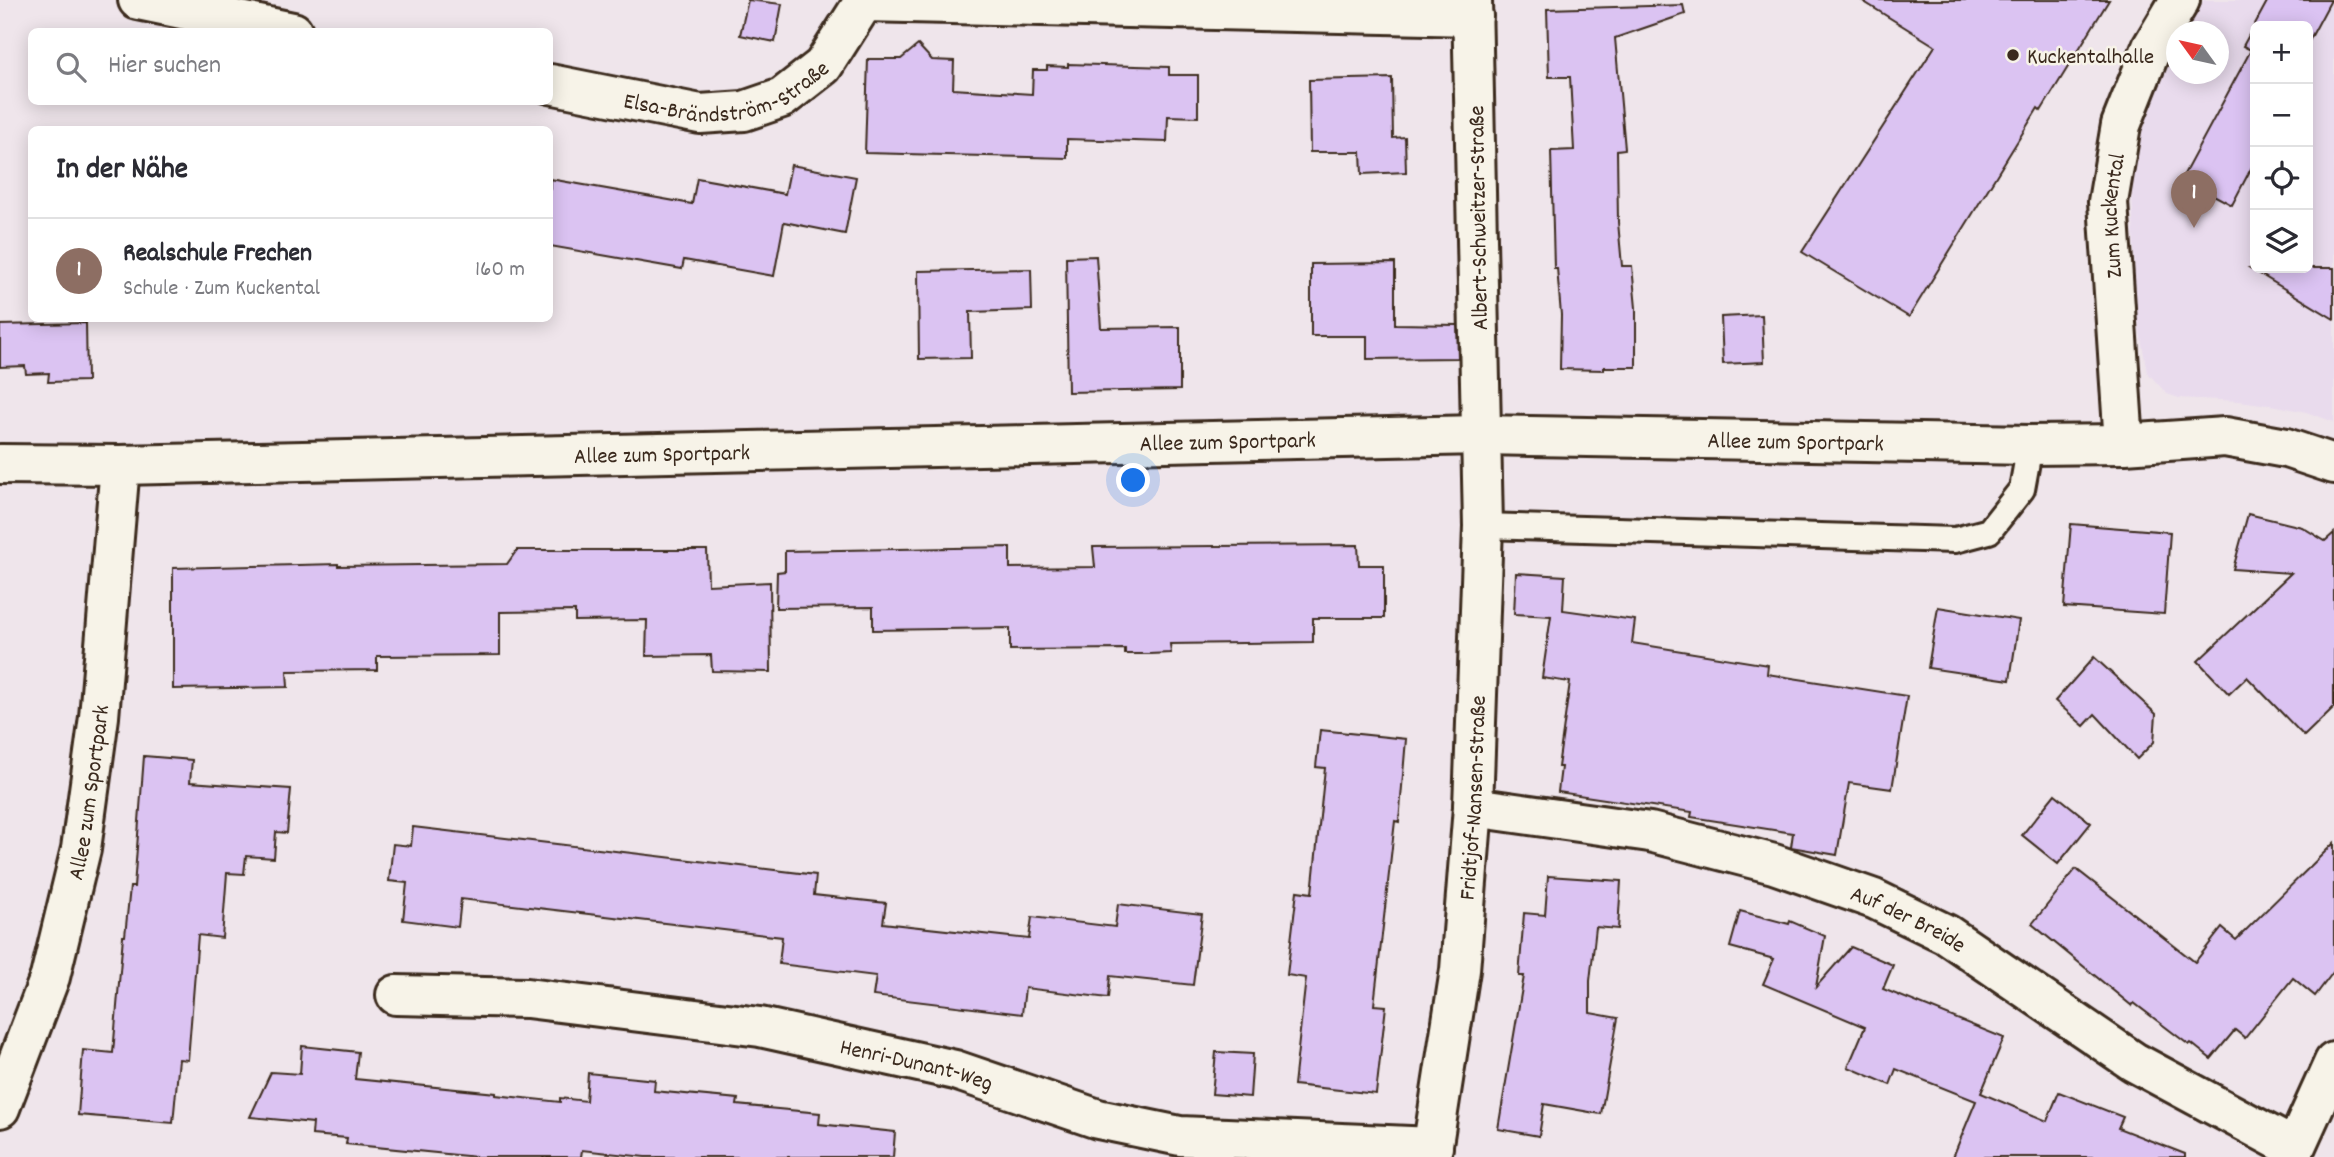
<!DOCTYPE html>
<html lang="de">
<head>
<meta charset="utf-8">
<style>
  body { margin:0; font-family:Dekko,sans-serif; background:#f2f2f3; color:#2b2b33 }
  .controls { position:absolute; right:21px; top:21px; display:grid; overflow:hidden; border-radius:10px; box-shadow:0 4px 18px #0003 }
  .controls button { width:63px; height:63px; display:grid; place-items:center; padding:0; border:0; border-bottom:2px solid #e1e1e2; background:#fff; color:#2b2b33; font:35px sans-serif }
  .compass { position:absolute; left:2166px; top:21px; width:63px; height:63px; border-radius:50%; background:#fff; box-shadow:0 4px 18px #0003; rotate:303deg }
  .you { position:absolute; left:1134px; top:481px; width:24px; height:24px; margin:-18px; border:5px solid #fff; border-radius:50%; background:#1a73e8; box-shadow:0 0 0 10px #1a73e833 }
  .badge { display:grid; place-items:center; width:46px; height:46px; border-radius:50%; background:#111827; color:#fff; font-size:23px; font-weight:700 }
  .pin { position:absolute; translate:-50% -58px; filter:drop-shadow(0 2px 4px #0008) }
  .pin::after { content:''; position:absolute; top:37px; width:24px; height:21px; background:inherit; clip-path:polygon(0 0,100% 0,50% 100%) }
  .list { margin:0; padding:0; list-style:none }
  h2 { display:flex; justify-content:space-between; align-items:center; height:91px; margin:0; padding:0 28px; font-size:30px }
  h2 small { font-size:23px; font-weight:400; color:#7c7c81 }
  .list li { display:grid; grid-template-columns:46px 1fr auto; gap:21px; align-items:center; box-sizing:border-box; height:105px; padding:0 28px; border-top:2px solid #e1e1e2 }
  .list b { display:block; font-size:26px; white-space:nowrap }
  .list p { margin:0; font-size:23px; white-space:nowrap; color:#7c7c81 }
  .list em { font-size:23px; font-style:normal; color:#7c7c81 }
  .icon { flex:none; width:38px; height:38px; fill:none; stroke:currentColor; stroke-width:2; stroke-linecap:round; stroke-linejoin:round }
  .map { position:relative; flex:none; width:2334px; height:1157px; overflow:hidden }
  .search { position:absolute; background:#fff; box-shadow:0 4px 18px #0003; left:28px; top:28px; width:525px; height:77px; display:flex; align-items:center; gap:18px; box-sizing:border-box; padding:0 24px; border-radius:10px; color:#7c7c81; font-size:26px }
  .panel { position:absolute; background:#fff; box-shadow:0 4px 18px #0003; left:28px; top:126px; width:525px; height:196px; border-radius:10px }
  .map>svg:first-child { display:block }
</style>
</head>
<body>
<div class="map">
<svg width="2334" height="1157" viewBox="0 0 2334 1157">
  <rect width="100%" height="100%" fill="#efe5eb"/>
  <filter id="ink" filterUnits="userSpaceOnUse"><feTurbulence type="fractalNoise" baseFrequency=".0143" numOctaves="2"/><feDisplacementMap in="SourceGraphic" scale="14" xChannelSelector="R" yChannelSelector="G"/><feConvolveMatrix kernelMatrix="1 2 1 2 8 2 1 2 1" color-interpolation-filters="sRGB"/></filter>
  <g filter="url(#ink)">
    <path fill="#e9dbed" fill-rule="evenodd" d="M 2204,0 L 2334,0 L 2334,422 L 2306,412 L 2277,406 L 2239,401 L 2179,398 L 2167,394 L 2147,372 L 2136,309 L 2132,189 L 2143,118 L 2153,88 L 2176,44 L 2176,74 L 2218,74 L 2218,32 L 2183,31 ZM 2255,26 L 2308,26 L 2308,268 L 2255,268 Z"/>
    <g fill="#dbc3f2" stroke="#3b2a1e" stroke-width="2">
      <path d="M 748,0 L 782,4 L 775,42 L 740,35 Z"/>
      <path d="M 1861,0 L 2109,0 L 2041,111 L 2038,108 L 1909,317 L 1802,252 L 1935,46 Z"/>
      <path d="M 2268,0 L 2331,0 L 2308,43 L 2308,26 L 2255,26 L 2255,161 L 2232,205 L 2182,178 L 2251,50 L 2243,46 Z"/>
      <path d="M 1683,5 L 1685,14 L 1615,38 L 1625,149 L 1617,150 L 1618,222 L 1622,266 L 1632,266 L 1636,308 L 1636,367 L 1604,367 L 1604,370 L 1560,369 L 1561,315 L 1557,268 L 1554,268 L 1551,151 L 1574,150 L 1570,77 L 1549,77 L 1547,9 Z"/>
      <path d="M 918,45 L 932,60 L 954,61 L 953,89 L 1032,94 L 1033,70 L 1047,70 L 1047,66 L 1068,67 L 1068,64 L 1169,67 L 1169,75 L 1198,75 L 1198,117 L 1168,116 L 1167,142 L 1067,139 L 1067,158 L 865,153 L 868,59 L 901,59 Z"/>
      <path d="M 1392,78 L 1393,138 L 1405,137 L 1406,172 L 1362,174 L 1361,152 L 1310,152 L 1309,80 Z"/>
      <path d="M 791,165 L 856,177 L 845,234 L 784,222 L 774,276 L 684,260 L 682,269 L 550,246 L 550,179 L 692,204 L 697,178 L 785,194 Z"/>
      <path d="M 1096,256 L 1101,328 L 1180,327 L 1180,390 L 1068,392 L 1066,257 Z"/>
      <path d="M 1395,263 L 1395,324 L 1457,325 L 1458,358 L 1367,359 L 1367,336 L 1311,336 L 1311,264 Z"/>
      <path d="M 2250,268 L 2334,268 L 2334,319 Z"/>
      <path d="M 1031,269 L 1032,310 L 970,312 L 971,358 L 919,359 L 918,271 Z"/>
      <path d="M 1762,315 L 1764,362 L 1723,364 L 1721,317 Z"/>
      <path d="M 86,323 L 87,381 L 48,382 L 49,373 L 26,374 L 25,366 L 0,367 L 0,325 Z"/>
      <path d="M 2248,514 L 2302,527 L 2325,541 L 2334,533 L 2334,707 L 2304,736 L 2247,677 L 2229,694 L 2198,661 L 2291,573 L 2233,569 Z"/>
      <path d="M 2071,524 L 2170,532 L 2164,614 L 2064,607 Z"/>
      <path d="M 1358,545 L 1359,565 L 1384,565 L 1384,618 L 1313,618 L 1313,642 L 1170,644 L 1171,653 L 1149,654 L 1125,654 L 1125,649 L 1010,650 L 1010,628 L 873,630 L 873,607 L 776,608 L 777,572 L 785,571 L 785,551 L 1010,547 L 1010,568 L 1095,567 L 1093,547 Z"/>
      <path d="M 517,550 L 707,550 L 708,585 L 770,582 L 771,672 L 712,671 L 711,655 L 646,656 L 647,620 L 575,621 L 575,611 L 500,612 L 500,655 L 377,656 L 377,670 L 287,671 L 288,687 L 173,689 L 173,568 L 338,564 L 338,566 L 507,564 Z"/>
      <path d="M 1516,573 L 1565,576 L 1563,610 L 1635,620 L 1632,643 L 1768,665 L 1767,674 L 1907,696 L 1892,789 L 1849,783 L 1837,855 L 1791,847 L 1793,833 L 1691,817 L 1692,812 L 1558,792 L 1561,767 L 1558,767 L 1570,682 L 1542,678 L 1551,616 L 1514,614 Z"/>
      <path d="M 1938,607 L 2019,620 L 2010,680 L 1928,668 Z"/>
      <path d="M 2094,657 L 2156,714 L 2154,742 L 2137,759 L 2095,714 L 2084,726 L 2055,701 Z"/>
      <path d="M 1320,730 L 1406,739 L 1399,822 L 1395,821 L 1374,1005 L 1386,1006 L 1376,1094 L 1294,1085 L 1306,978 L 1287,975 L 1297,891 L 1312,893 L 1325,768 L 1316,767 Z"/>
      <path d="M 144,756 L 192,760 L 190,782 L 291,789 L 287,833 L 276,832 L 274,858 L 246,856 L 244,874 L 227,873 L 222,938 L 198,935 L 188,1060 L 179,1059 L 173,1123 L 78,1115 L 83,1050 L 113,1053 L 123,936 L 125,936 L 130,887 L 134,887 Z"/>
      <path d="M 2055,794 L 2091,823 L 2058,864 L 2022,835 Z"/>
      <path d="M 413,827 L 816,875 L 814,895 L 886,903 L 883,923 L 1029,939 L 1032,917 L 1115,927 L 1118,904 L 1202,914 L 1193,985 L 1110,976 L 1108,998 L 1025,988 L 1022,1014 L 873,996 L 876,976 L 779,964 L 782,937 L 461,899 L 458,927 L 403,920 L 407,883 L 389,881 L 393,844 L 411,846 Z"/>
      <path d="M 2334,843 L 2334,971 L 2315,996 L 2293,978 L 2245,1038 L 2235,1030 L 2211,1059 L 2191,1043 L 2189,1045 L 2134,1003 L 2132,1006 L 2032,924 L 2076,869 L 2195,962 L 2222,928 L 2236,940 Z"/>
      <path d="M 1548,876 L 1621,881 L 1618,929 L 1596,927 L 1590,981 L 1590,1013 L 1618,1018 L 1601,1114 L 1544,1104 L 1539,1136 L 1498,1129 L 1524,976 L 1519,976 L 1524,913 L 1545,915 Z"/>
      <path d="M 1740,911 L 1789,924 L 1790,921 L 1825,936 L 1816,987 L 1851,947 L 1893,965 L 1883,989 L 2004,1038 L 1981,1093 L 2047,1121 L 2059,1092 L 2123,1117 L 2118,1128 L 2185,1154 L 2185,1157 L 1953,1157 L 1976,1101 L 1896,1069 L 1890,1085 L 1848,1067 L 1865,1027 L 1763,984 L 1774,959 L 1730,947 Z"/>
      <path d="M 302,1046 L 358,1052 L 355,1079 L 496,1093 L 496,1095 L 560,1102 L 560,1098 L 586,1101 L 588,1073 L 655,1080 L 654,1091 L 738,1099 L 737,1105 L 820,1113 L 819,1124 L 895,1132 L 893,1157 L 645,1157 L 582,1150 L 581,1157 L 477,1157 L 346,1144 L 347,1138 L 312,1135 L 313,1123 L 250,1117 L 271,1072 L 300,1074 Z"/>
      <path d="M 1216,1052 L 1253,1054 L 1250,1097 L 1212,1094 Z"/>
    </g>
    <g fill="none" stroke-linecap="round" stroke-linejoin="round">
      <g stroke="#3b2a1e" stroke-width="30">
        <path id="service" d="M 1483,526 L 1955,540 L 1989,531 L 2022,489 L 2030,445"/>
      </g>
      <g stroke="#3b2a1e" stroke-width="44">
        <g id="minor">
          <path d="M 138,0 L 293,32"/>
          <path d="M 864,2 L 1473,16"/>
          <path id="s1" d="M 550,84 L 700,114 L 744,111 L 782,98 L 823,66 L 865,0"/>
          <path id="s2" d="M 2124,444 L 2108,202 L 2121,125 L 2152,47 L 2180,0"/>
          <path id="s3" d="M 0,464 L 120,465 L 1481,435 L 2030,445 L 2124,444 L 2225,437 L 2286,448 L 2334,464"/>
          <path id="s4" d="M 1473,807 L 1650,832 L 1774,864 L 1874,899 L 1946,934 L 2134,1062 L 2294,1148"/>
          <path id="s5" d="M 396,995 L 527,998 L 760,1027 L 955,1070 L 1098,1119 L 1180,1136 L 1433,1147"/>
          <path id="s6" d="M 0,1108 L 50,977 L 81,849 L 99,717 L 120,465"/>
          <path id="s7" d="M 1431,1157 L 1460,970 L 1473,807 L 1483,526 L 1472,0"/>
          <path d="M 2291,1157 L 2334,1062"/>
        </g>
      </g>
      <use href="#service" stroke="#f7f3e8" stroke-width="24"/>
      <use href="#minor" stroke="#f7f3e8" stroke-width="38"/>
    </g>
  </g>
  <circle fill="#3b2a1e" stroke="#f7f3e8" stroke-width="2.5" cx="2013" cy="55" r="7"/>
  <g text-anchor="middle" stroke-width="5" stroke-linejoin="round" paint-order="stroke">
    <g font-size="23" fill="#3b2a1e" stroke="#f7f3e8" text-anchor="start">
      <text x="2027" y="63">Kuckentalhalle</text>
    </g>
    <g font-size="23" fill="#3b2a1e" stroke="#f7f3e8">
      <text dy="8" stroke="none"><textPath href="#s1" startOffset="184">Elsa-Brändström-Straße</textPath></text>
      <text dy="8" stroke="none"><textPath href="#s2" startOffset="229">Zum Kuckental</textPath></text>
      <text transform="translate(1477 218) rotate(-91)" y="8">Albert-Schweitzer-Straße</text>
      <text dy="8" stroke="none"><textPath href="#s3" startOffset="1228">Allee zum Sportpark</textPath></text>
      <text dy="8" stroke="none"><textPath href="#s3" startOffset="1796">Allee zum Sportpark</textPath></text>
      <text dy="8" stroke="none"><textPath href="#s3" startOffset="662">Allee zum Sportpark</textPath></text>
      <text dy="8" stroke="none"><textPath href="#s6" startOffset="329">Allee zum Sportpark</textPath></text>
      <text dy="8" stroke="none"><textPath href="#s7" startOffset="362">Fridtjof-Nansen-Straße</textPath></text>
      <text dy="8" stroke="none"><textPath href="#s4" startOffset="452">Auf der Breide</textPath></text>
      <text dy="8" stroke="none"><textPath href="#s5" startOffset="527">Henri-Dunant-Weg</textPath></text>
    </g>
  </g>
</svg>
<div class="controls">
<button>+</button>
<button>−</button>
<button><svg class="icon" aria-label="locate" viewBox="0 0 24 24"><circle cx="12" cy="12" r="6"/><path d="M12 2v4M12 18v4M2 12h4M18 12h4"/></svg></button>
<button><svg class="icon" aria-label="layers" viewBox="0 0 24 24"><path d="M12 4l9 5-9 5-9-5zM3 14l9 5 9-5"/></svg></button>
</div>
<svg class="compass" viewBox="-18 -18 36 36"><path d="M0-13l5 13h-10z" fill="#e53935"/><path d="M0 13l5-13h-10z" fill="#7c7c81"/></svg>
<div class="you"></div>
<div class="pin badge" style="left:2194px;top:228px;background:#8d6e63">1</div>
<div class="search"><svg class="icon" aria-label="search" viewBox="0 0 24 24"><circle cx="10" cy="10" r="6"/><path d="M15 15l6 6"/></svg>Hier suchen</div>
<section class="panel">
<h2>In der Nähe<small></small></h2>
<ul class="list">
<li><span class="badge" style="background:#8d6e63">1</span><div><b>Realschule Frechen</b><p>Schule · Zum Kuckental</p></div><em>160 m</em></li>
</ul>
</section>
</div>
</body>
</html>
